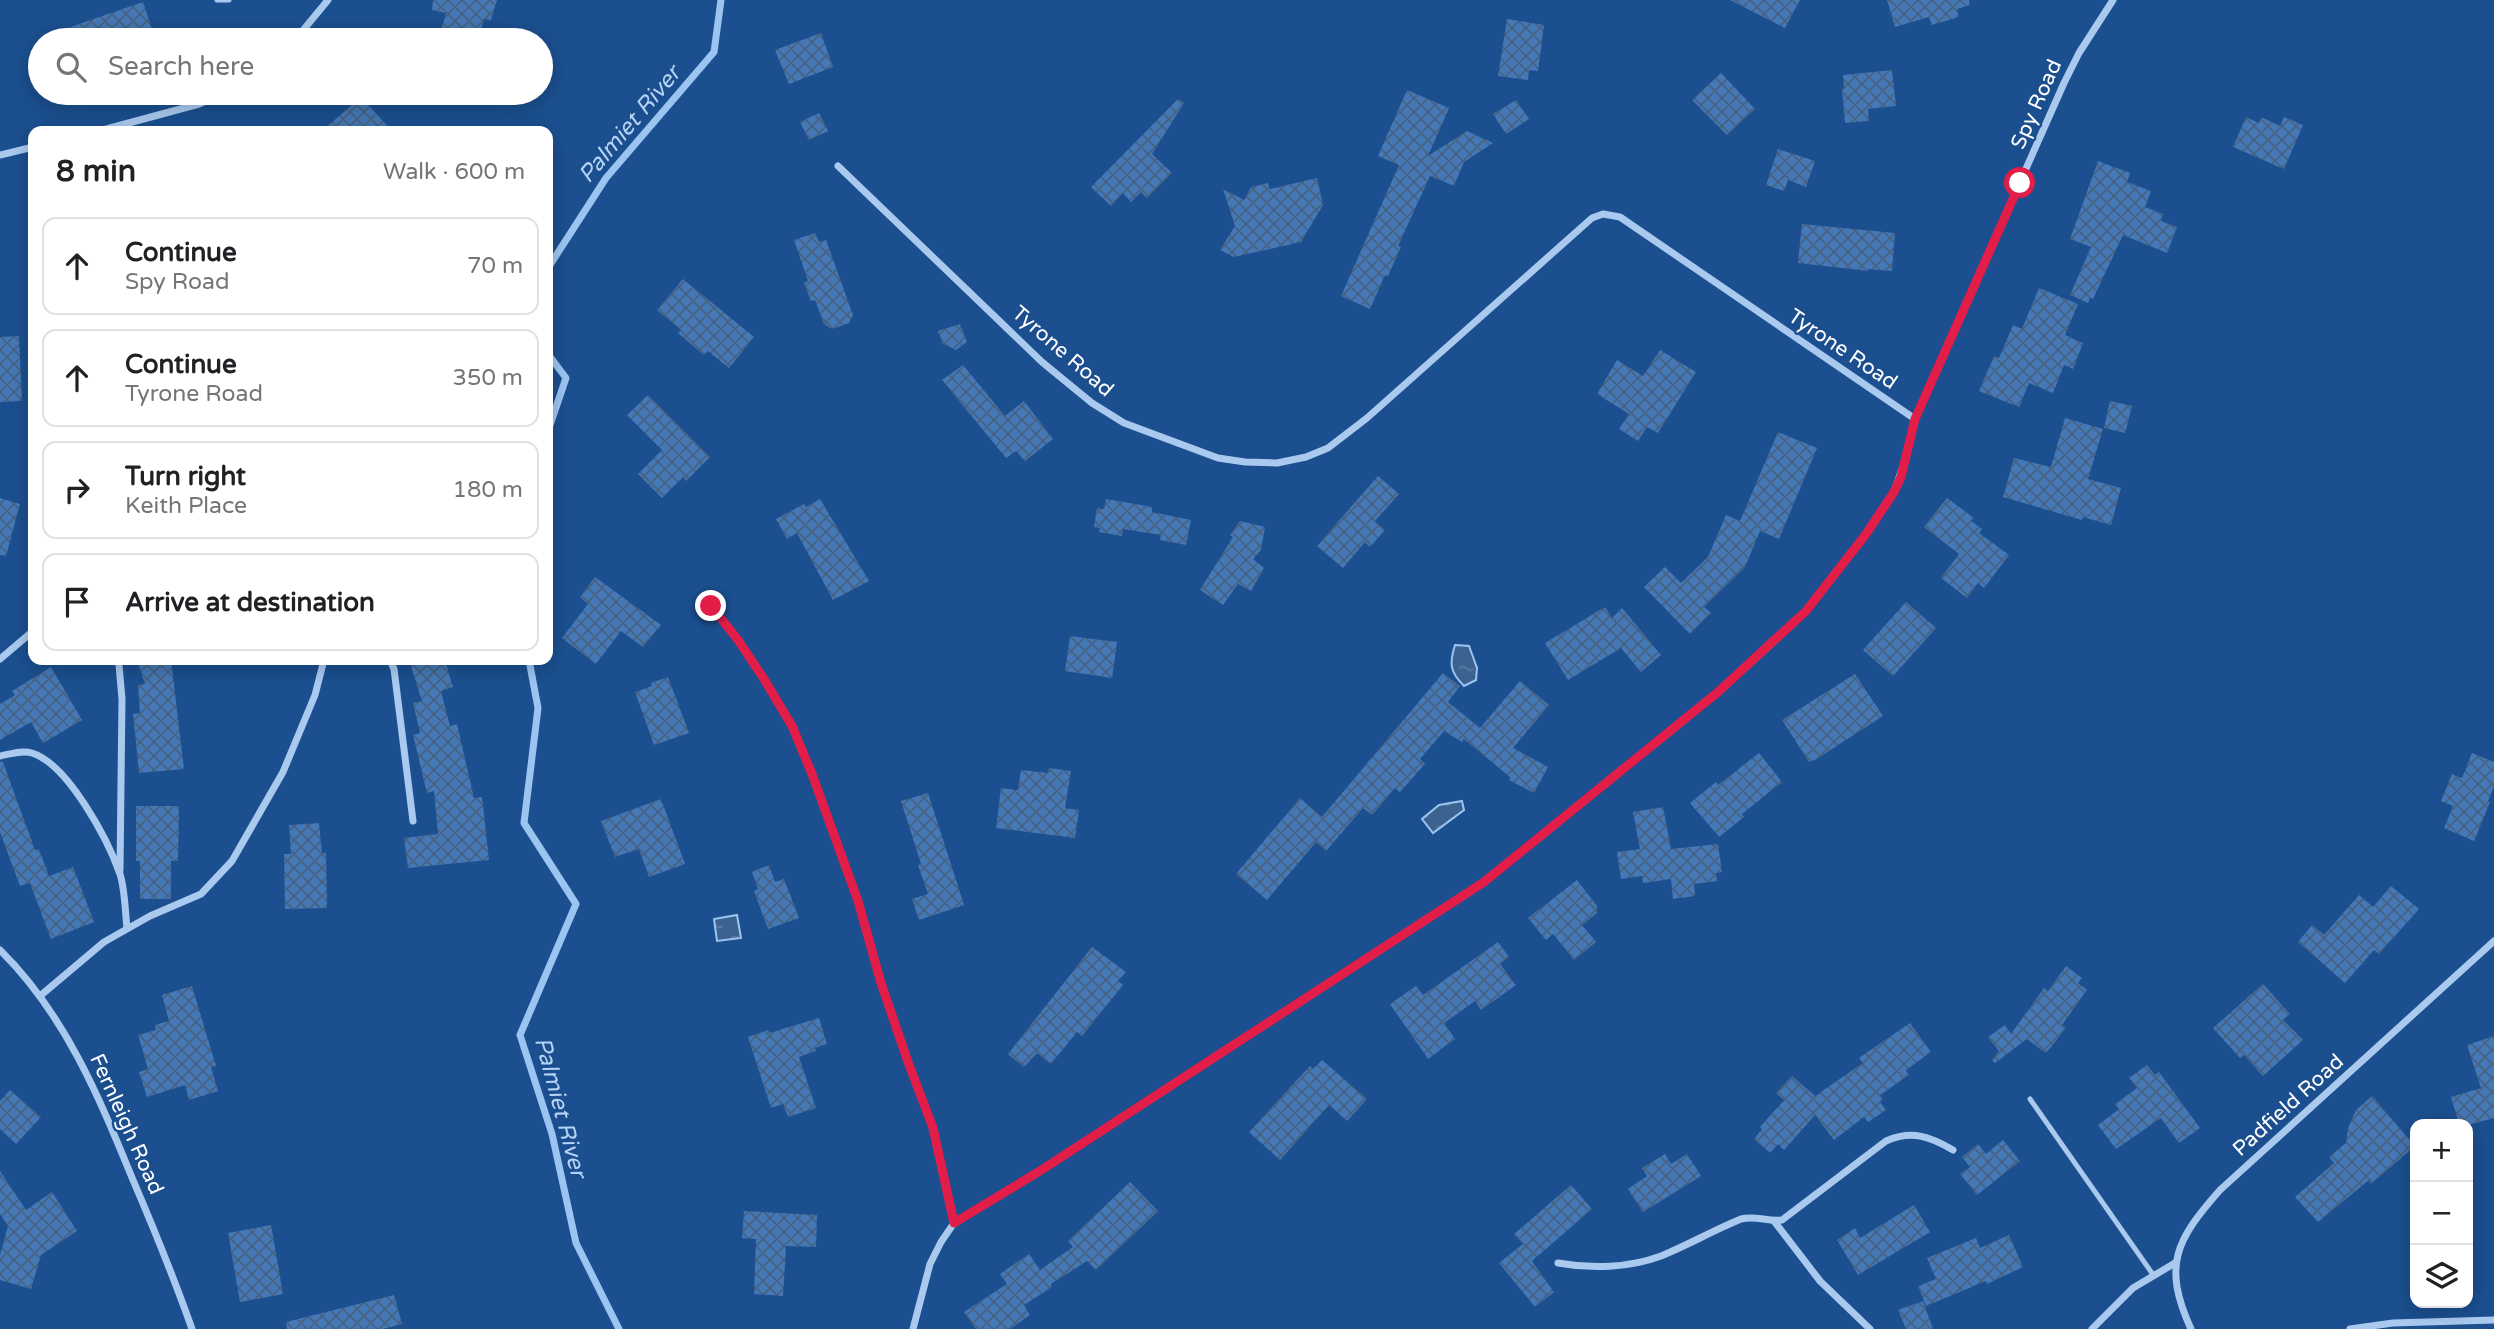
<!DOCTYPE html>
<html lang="en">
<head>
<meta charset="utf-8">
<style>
  body { margin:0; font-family:"Varela Round",sans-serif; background:#f6f6f6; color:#202124 }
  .controls { position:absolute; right:21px; bottom:21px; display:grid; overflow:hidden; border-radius:14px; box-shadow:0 4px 18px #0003 }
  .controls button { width:63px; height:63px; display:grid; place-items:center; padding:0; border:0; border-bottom:2px solid #e0e0e0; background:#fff; color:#202124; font:35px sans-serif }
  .stop { position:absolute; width:21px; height:21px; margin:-16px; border:5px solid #e11d48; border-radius:50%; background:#fff }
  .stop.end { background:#e11d48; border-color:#fff; box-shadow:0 2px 7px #0008 }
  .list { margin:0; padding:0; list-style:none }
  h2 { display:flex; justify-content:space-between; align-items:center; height:91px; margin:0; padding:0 28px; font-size:30px }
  h2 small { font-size:23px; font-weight:400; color:#757577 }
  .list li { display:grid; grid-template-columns:46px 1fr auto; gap:21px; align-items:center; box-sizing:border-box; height:98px; margin:0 14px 14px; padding:0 14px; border:2px solid #e0e0e0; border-radius:14px }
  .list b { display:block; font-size:26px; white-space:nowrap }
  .list p { margin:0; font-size:23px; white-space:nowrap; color:#757577 }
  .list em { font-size:23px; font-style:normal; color:#757577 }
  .icon { flex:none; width:38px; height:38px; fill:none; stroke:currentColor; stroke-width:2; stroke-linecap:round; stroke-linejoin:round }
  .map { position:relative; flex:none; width:2494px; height:1329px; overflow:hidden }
  .search { position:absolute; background:#fff; box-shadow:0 4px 18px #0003; left:28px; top:28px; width:525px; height:77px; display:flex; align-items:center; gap:18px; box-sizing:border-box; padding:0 24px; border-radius:38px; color:#757577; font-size:26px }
  .panel { position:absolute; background:#fff; box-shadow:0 4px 18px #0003; left:28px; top:126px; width:525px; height:539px; border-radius:14px }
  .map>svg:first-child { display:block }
</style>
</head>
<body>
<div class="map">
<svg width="2494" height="1329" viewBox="0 0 2494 1329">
  <defs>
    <pattern id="water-ripples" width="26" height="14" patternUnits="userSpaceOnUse" patternTransform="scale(1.75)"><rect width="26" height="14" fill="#3c6290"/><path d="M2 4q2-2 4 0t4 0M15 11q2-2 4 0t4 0" fill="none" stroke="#597aa1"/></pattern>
    <pattern id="building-cross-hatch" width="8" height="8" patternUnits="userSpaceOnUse" patternTransform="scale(1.75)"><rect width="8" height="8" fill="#4478b7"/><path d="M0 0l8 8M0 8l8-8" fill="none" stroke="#486282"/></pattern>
  </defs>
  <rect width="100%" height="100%" fill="#1b4f8f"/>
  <g fill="url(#water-ripples)" stroke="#9cc4f0" stroke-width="2">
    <path d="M 1455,645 L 1469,646 L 1477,668 L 1476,680 L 1464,686 C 1450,672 1449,664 1455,645 Z"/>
    <path d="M 1462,801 L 1464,810 L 1433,833 L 1422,819 L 1439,805 Z"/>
    <path d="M 737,915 L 741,938 L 717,941 L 714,919 Z"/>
  </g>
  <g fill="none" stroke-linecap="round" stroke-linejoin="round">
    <g stroke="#9cc4f0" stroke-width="7">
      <path d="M 548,268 L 606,178 L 714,52 L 721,0"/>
      <path d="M 548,354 L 566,378 L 548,431"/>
      <path d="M 529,660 L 538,708 L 524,823 L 576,904 L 520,1035 L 552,1134 L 576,1243 L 619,1329"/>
    </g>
  </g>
  <g fill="url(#building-cross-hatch)">
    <path d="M 433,0 L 497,0 L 491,20 L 484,19 L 478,40 L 450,40 L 440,35 L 446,13 L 432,10 Z"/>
    <path d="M 1730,0 L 1800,0 L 1785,28 Z"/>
    <path d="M 1887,0 L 1969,0 L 1970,5 L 1957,9 L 1959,17 L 1932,25 L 1929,17 L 1895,27 Z"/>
    <path d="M 143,2 L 154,35 L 140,40 L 41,40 L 41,37 Z"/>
    <path d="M 1507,19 L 1544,25 L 1538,71 L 1529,70 L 1528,80 L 1498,76 Z"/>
    <path d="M 821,33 L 833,67 L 789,84 L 775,50 Z"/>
    <path d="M 1892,70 L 1896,106 L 1868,109 L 1869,121 L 1845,123 L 1842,89 L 1844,88 L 1843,75 Z"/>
    <path d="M 1721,73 L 1755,109 L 1727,135 L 1692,100 Z"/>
    <path d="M 1407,90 L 1449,108 L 1428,156 L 1467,131 L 1493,143 L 1464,162 L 1454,186 L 1430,176 L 1398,246 L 1401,247 L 1388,276 L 1385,275 L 1370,309 L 1341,296 L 1399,165 L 1378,156 Z"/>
    <path d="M 361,97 L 392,131 L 322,131 Z"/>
    <path d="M 1178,99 L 1184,103 L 1152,154 L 1172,173 L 1147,198 L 1141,192 L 1131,202 L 1123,193 L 1111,206 L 1091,187 Z"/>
    <path d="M 1516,100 L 1529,119 L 1506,134 L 1493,114 Z"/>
    <path d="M 819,113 L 828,131 L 809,140 L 800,122 Z"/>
    <path d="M 2246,117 L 2259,123 L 2261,117 L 2280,126 L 2284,117 L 2303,125 L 2284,169 L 2233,147 Z"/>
    <path d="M 1778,149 L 1815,161 L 1806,187 L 1788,180 L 1784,191 L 1766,185 Z"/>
    <path d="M 2098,161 L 2130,173 L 2127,182 L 2151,191 L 2145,207 L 2163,214 L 2161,221 L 2177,227 L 2167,253 L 2123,235 L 2093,299 L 2090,298 L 2088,303 L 2070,295 L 2091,247 L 2070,239 Z"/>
    <path d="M 1317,178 L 1323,205 L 1301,242 L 1234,257 L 1220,250 L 1235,226 L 1223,189 L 1244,200 L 1251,187 L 1268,183 L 1270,189 Z"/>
    <path d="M 1802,224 L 1895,233 L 1892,271 L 1868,269 L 1868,271 L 1798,263 Z"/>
    <path d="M 815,233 L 819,242 L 826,240 L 853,315 L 849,323 L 832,329 L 824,324 L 815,300 L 811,301 L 804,283 L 808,281 L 794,240 Z"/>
    <path d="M 683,279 L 754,337 L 729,368 L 708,351 L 704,355 L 678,333 L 681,330 L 657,310 Z"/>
    <path d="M 2039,288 L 2078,304 L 2065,335 L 2083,343 L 2073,369 L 2064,365 L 2053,393 L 2029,383 L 2019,407 L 1979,391 L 1994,356 L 1999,358 L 2013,325 L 2022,329 Z"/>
    <path d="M 960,324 L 967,342 L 956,350 L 943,344 L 938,331 Z"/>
    <path d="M 19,336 L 22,401 L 0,402 L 0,337 Z"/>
    <path d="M 1660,350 L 1696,372 L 1658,433 L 1647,427 L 1638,441 L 1619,429 L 1629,414 L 1597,394 L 1617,360 L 1643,376 Z"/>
    <path d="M 963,365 L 1005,416 L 1024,401 L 1053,439 L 1025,461 L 1016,451 L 1006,458 L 942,380 Z"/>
    <path d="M 648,395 L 710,457 L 686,481 L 683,477 L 662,498 L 638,474 L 662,450 L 627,415 Z"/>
    <path d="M 2110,401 L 2132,406 L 2125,433 L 2104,428 Z"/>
    <path d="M 2065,418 L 2103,429 L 2088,479 L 2121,488 L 2111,525 L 2083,517 L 2082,520 L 2003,497 L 2014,458 L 2051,467 Z"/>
    <path d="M 1778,432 L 1817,448 L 1779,539 L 1760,531 L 1745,567 L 1704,607 L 1711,613 L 1690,634 L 1644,587 L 1665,567 L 1681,583 L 1708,557 L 1726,515 L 1740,521 Z"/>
    <path d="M 1378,476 L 1399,494 L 1375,521 L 1385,530 L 1370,547 L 1365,542 L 1343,568 L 1317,546 Z"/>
    <path d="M 0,498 L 20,504 L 6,556 L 0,555 Z"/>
    <path d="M 1947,498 L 1974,518 L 1971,521 L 1982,529 L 1979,533 L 2009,555 L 1984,588 L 1978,583 L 1967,598 L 1941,578 L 1959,554 L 1924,527 Z"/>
    <path d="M 820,499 L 869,581 L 833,600 L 797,533 L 787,539 L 776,519 L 804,504 L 806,507 Z"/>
    <path d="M 1106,499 L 1152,507 L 1152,512 L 1191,520 L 1186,545 L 1160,540 L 1161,535 L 1123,529 L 1122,536 L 1099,532 L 1100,528 L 1094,527 L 1097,508 L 1104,509 Z"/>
    <path d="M 1240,521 L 1265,527 L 1261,550 L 1253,559 L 1264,568 L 1251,591 L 1238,584 L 1223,605 L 1200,590 L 1233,537 L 1230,535 Z"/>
    <path d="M 595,577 L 661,625 L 643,647 L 621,631 L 596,664 L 562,638 L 588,604 L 580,597 Z"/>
    <path d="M 1906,602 L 1936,628 L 1893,676 L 1863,650 Z"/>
    <path d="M 1605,607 L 1612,618 L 1622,608 L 1661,655 L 1641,672 L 1621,648 L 1568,680 L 1545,643 Z"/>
    <path d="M 1070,636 L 1117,642 L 1112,678 L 1065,671 Z"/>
    <path d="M 137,660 L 171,660 L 184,769 L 139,773 L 133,714 L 140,713 L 138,685 L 145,684 Z"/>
    <path d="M 409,660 L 445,660 L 453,687 L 441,691 L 450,726 L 457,724 L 474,798 L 482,797 L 489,860 L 408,868 L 404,838 L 438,834 L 434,791 L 427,793 L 413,735 L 420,733 L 413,703 L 422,701 Z"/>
    <path d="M 51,667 L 82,720 L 43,743 L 31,722 L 0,740 L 0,704 L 15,695 L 12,691 Z"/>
    <path d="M 1443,673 L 1460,686 L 1448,702 L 1480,728 L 1520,681 L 1549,705 L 1513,748 L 1548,767 L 1534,793 L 1509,780 L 1510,777 L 1464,739 L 1462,742 L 1444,731 L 1420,759 L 1425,764 L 1400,792 L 1395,788 L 1372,815 L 1363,808 L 1326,851 L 1316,842 L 1267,900 L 1236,874 L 1300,798 L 1322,817 Z"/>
    <path d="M 1855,674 L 1883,716 L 1815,760 L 1809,762 L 1782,720 Z"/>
    <path d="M 668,677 L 689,733 L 654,745 L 635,692 L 652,686 L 651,683 Z"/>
    <path d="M 1759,753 L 1782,782 L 1742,814 L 1744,817 L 1719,837 L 1690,803 L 1716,782 L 1718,785 Z"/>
    <path d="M 2472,753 L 2494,762 L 2494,786 L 2488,801 L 2490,802 L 2474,841 L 2444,828 L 2453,806 L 2441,801 L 2452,774 L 2462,778 Z"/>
    <path d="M 0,762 L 3,762 L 35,850 L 39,849 L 49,876 L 73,867 L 94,922 L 51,939 L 30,883 L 20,886 L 0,832 Z"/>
    <path d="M 1049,768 L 1071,771 L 1065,808 L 1079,810 L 1075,838 L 996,828 L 1001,788 L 1018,790 L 1021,770 L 1048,773 Z"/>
    <path d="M 928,793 L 964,905 L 919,920 L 912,899 L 928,894 L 918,865 L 921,864 L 901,801 Z"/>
    <path d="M 661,799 L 685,864 L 649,877 L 639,849 L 615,857 L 601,821 Z"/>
    <path d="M 136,806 L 179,806 L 178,861 L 171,861 L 171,899 L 140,899 L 140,861 L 136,861 Z"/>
    <path d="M 1663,807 L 1671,849 L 1718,844 L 1722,872 L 1716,873 L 1717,881 L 1694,884 L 1695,896 L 1673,899 L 1671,879 L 1643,883 L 1642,876 L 1621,879 L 1617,852 L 1640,849 L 1633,812 Z"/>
    <path d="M 319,823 L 322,853 L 326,853 L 327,908 L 285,909 L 284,854 L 291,854 L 289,825 Z"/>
    <path d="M 769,865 L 775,882 L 784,879 L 799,918 L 768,929 L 754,891 L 758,889 L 752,872 Z"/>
    <path d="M 1577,880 L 1597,906 L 1597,913 L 1582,925 L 1596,942 L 1574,960 L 1553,934 L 1546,940 L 1528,918 Z"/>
    <path d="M 2391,886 L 2419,909 L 2379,954 L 2374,950 L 2345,983 L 2298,942 L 2312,925 L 2324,935 L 2359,895 L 2373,907 Z"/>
    <path d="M 1498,942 L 1509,957 L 1500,964 L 1516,985 L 1481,1010 L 1475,1001 L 1444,1023 L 1455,1039 L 1428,1059 L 1390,1004 L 1416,986 L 1423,995 Z"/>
    <path d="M 1092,947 L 1126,972 L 1118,981 L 1123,985 L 1082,1036 L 1077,1032 L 1051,1064 L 1037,1053 L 1024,1067 L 1008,1054 Z"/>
    <path d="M 2066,966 L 2082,978 L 2078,983 L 2087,990 L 2062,1025 L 2066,1028 L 2046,1053 L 2027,1039 L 1995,1063 L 1992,1060 L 1999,1051 L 1988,1037 L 2005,1025 L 2011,1034 L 2044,988 L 2048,991 Z"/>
    <path d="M 2263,984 L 2290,1014 L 2283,1020 L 2303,1040 L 2263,1076 L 2244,1055 L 2240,1058 L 2213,1028 Z"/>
    <path d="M 192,986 L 216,1066 L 211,1067 L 218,1091 L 189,1100 L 185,1085 L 147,1097 L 139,1072 L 148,1069 L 138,1035 L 156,1030 L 155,1025 L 169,1021 L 162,995 Z"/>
    <path d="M 819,1018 L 827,1044 L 815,1048 L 816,1051 L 799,1057 L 816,1108 L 788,1117 L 783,1104 L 771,1108 L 748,1037 L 768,1030 L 769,1033 Z"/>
    <path d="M 1910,1023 L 1931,1052 L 1906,1070 L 1909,1075 L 1880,1095 L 1883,1099 L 1880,1102 L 1886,1110 L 1868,1122 L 1864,1117 L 1834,1140 L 1815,1115 L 1784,1150 L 1778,1144 L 1770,1153 L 1754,1139 L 1762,1129 L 1760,1127 L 1784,1100 L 1776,1093 L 1792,1076 L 1815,1096 L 1863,1063 L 1859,1058 Z"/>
    <path d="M 2494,1036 L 2494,1118 L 2472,1124 L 2459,1124 L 2451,1097 L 2481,1088 L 2467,1045 Z"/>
    <path d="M 1322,1060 L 1367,1099 L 1347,1121 L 1329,1105 L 1280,1160 L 1249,1132 L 1310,1066 L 1313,1069 Z"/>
    <path d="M 2147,1065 L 2155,1075 L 2159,1072 L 2200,1128 L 2179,1143 L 2161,1118 L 2116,1149 L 2098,1125 L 2119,1109 L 2115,1104 L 2137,1088 L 2129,1078 Z"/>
    <path d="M 10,1090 L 41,1117 L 16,1144 L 0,1129 L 0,1101 Z"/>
    <path d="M 2372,1096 L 2415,1146 L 2371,1184 L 2369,1180 L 2318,1222 L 2295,1197 L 2334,1163 L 2329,1157 L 2346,1143 L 2348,1128 L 2356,1110 Z"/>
    <path d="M 2003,1140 L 2020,1161 L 1977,1195 L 1960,1174 L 1970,1167 L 1962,1157 L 1978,1144 L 1986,1154 Z"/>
    <path d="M 1665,1154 L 1671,1164 L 1687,1154 L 1701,1176 L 1643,1212 L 1628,1189 L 1647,1176 L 1642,1168 Z"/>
    <path d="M 0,1171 L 26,1210 L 52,1192 L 77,1231 L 41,1255 L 31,1289 L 0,1280 L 0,1255 L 8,1226 L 0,1214 Z"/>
    <path d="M 1130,1182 L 1158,1211 L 1096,1270 L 1087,1261 L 1051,1284 L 1052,1287 L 1024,1305 L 1030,1315 L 1010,1329 L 976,1329 L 964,1312 L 1007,1284 L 1000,1274 L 1029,1254 L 1040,1270 L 1073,1247 L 1068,1241 Z"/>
    <path d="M 1571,1185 L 1592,1209 L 1532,1261 L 1554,1292 L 1535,1307 L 1499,1263 L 1523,1244 L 1514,1234 Z"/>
    <path d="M 1914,1205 L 1930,1232 L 1858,1275 L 1837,1240 L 1855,1228 L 1860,1238 Z"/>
    <path d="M 744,1211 L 817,1215 L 816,1247 L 786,1246 L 783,1296 L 754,1294 L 756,1239 L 742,1238 Z"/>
    <path d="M 271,1225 L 283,1294 L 240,1302 L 228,1233 Z"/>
    <path d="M 2009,1235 L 2023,1267 L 1987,1284 L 1986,1281 L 1926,1306 L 1918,1286 L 1936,1279 L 1927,1258 L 1976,1238 L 1980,1248 Z"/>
    <path d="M 394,1295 L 402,1324 L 383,1329 L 287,1329 L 286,1322 Z"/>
    <path d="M 1923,1301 L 1933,1329 L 1906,1329 L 1898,1310 Z"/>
  </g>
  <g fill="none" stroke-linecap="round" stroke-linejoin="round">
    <g stroke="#a9c9ee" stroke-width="5">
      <path d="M 217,0 L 229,0"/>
      <path d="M 2030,1099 L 2154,1276"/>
    </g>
    <g stroke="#a9c9ee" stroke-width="7">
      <path d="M 295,40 L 328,0"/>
      <path d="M 99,131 L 199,104 L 224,93"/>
      <path d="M 0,155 L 33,147"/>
      <path d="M 838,166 L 1042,362 L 1092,403 L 1124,423 L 1218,458 L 1245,462 L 1277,463 L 1306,457 L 1328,448 L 1367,418 L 1592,218 L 1603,214 L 1620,217 L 1915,419"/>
      <path d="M 711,606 L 738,640 L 764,679 L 792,726 L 812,774 L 858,901 L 881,983 L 908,1062 L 933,1128 L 954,1223"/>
      <path d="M 0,659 L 33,631"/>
      <path d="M 390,660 L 394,669 L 413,821"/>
      <path d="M 119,665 L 122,699 L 120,870"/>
      <path d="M 0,756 C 10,754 22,750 32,753 C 68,764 108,840 120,874 C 125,890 125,910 127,928"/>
      <path d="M 0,950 C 65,1014 99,1097 133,1180 C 154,1229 174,1278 192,1329"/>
      <path d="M 40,996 L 104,942 L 150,916 L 201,894 L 232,861 L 283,772 L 315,695 L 324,660"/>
      <path d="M 1774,1221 L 1820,1281 L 1870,1329"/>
      <path d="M 1558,1263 C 1591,1269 1629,1268 1661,1256 C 1688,1245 1714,1230 1741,1219 C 1756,1215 1767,1222 1782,1220 L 1886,1141 C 1912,1130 1929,1136 1953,1150"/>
      <path d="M 913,1329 L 930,1264 L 941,1242 L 954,1223 L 1043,1169 L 1484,882 L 1718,692 L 1766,649 L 1806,611 L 1866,534 L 1894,492 L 1907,455 L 1915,419 L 2064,83 L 2079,53 L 2113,0"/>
      <path d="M 2092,1329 L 2133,1288 L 2175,1263"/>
      <path d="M 2191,1329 C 2162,1265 2176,1240 2220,1190 L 2494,941"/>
      <path d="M 2350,1329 L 2393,1323 L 2494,1320"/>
    </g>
  </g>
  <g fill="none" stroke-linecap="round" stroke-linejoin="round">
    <path stroke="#e11d48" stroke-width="9" d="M 711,606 L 738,640 L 764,679 L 792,726 L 812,774 L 858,901 L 881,983 L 908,1062 L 933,1128 L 954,1223 L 1043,1169 L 1484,882 L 1718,692 L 1806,611 L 1866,534 L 1894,492 L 1901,477 L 1915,419 L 2020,183"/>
  </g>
  <g text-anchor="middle" stroke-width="5" stroke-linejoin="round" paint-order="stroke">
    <g font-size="21" fill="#fff" stroke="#1b4f8f">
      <text transform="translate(2036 104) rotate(-66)" y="7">Spy Road</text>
      <text transform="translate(1843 349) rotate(34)" y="7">Tyrone Road</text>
      <text transform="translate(1063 351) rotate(41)" y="7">Tyrone Road</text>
      <text transform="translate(2288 1105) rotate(-42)" y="7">Padfield Road</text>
      <text transform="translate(127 1124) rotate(66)" y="7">Fernleigh Road</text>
    </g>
    <g font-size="23" font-style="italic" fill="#b5d3f5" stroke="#1b4f8f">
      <text transform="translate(629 124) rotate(-50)" y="8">Palmiet River</text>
      <text transform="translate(561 1107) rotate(75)" y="8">Palmiet River</text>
    </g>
  </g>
</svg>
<div class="controls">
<button>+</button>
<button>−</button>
<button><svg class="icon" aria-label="layers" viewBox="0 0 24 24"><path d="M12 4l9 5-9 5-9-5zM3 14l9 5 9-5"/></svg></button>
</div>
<div class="stop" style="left:2020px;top:183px"></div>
<div class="stop end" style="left:711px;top:606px"></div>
<div class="search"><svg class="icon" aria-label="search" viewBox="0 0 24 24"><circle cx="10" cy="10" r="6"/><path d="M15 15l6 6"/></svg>Search here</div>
<section class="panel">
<h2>8 min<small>Walk · 600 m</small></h2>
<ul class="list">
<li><svg class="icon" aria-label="ahead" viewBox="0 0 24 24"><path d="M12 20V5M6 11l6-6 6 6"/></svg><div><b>Continue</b><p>Spy Road</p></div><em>70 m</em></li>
<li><svg class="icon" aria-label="ahead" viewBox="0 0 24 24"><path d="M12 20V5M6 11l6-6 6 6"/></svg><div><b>Continue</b><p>Tyrone Road</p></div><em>350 m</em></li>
<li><svg class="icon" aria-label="right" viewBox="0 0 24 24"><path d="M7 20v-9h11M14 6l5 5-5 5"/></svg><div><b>Turn right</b><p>Keith Place</p></div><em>180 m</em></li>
<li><svg class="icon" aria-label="arrive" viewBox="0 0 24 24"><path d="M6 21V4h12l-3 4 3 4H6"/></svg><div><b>Arrive at destination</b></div></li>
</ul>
</section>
</div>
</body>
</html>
